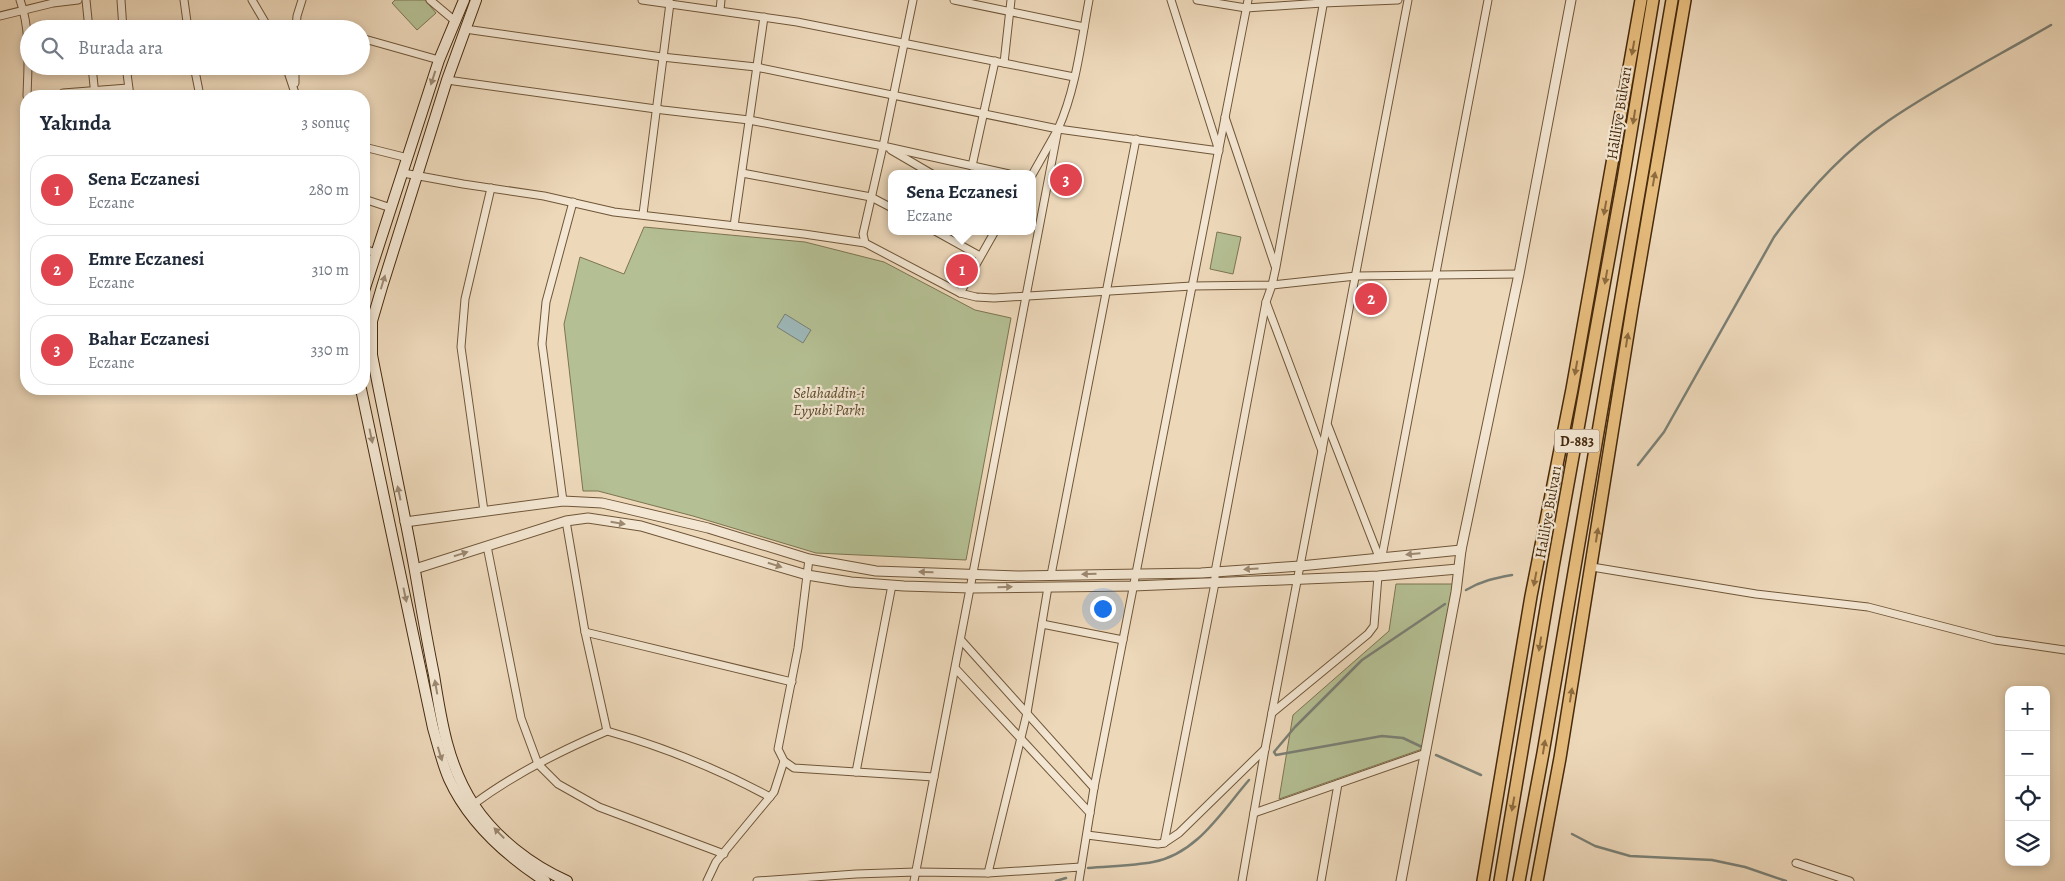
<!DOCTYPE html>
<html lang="tr">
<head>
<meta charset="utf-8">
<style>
  body { margin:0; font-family:Alegreya,serif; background:#f2f2f3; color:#1f2937 }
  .controls { position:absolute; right:15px; bottom:15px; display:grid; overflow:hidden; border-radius:10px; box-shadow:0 2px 8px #0003 }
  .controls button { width:45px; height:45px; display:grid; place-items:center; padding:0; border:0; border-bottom:1px solid #e0e1e3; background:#fff; color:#1f2937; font:25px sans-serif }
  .you { position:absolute; left:1102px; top:608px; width:18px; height:18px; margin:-12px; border:4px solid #fff; border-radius:50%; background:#1a73e8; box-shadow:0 0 0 8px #1a73e833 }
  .badge { display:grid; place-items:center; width:32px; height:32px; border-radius:50%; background:#111827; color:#fff; font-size:16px; font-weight:700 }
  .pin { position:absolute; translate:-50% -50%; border:2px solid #fff; box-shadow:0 1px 5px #0006 }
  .popup { position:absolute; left:888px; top:170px; width:148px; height:65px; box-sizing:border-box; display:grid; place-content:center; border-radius:10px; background:#fff; filter:drop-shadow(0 1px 4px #0005); font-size:16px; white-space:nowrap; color:#747a83 }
  .popup b { font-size:19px; color:#1f2937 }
  .popup::after { content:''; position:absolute; left:50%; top:100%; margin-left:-10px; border:10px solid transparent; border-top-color:#fff }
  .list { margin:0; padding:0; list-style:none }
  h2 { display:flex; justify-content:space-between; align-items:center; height:65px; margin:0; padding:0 20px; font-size:21px }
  h2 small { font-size:16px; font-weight:400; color:#747a83 }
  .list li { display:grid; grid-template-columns:32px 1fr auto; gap:15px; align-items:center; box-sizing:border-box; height:70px; margin:0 10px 10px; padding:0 10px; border:1px solid #e0e1e3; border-radius:20px }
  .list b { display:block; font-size:19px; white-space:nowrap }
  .list p { margin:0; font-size:16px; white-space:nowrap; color:#747a83 }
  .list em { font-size:16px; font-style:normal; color:#747a83 }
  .icon { flex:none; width:28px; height:28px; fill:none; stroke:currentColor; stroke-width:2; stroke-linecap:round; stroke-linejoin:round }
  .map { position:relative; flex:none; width:2065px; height:881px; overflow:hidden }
  .search { position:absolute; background:#fff; box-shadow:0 2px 8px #0003; left:20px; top:20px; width:350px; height:55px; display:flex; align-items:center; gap:12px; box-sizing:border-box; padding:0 18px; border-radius:28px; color:#747a83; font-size:19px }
  .panel { position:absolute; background:#fff; box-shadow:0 2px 8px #0003; left:20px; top:90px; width:350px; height:305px; border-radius:20px }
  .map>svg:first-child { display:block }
</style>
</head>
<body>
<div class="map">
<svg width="2065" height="881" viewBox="0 0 2065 881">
  <rect width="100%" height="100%" fill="#edd8ba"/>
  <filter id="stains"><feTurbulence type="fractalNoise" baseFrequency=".004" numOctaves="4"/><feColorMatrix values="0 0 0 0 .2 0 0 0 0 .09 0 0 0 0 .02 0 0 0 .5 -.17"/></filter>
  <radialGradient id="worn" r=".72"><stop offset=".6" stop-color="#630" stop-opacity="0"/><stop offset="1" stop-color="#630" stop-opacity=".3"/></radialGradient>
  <g fill="#b4bf93" stroke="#7d7450">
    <path d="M 395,0 L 425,0 L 436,13 L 417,30 L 392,3 Z"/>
    <path d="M 644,227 L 805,242 L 884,262 L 975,310 L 1011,318 L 966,560 L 816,553 L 693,516 L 598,491 L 583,491 L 564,324 L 580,257 L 624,274 Z"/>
    <path d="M 1217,232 L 1241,237 L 1233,274 L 1210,269 Z"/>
    <path d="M 1396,584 L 1458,584 L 1425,748 L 1279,799 L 1293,715 L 1389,631 Z"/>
  </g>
  <path fill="#9db8b9" stroke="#7a7f74" d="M 785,314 L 811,330 L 803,343 L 777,327 Z"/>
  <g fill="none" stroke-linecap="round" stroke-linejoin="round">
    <g stroke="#7a7f74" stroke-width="2.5">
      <path d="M 1638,465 L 1664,432 L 1774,237 C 1805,194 1843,152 1888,121 C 1939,86 1996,57 2051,25"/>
      <path d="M 1466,590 C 1481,581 1495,578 1512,575"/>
      <path d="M 1422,747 L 1403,738 L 1382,736 L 1276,755 L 1274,752 L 1295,727 L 1362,660 L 1445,604"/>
      <path d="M 1436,755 L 1481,775"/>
      <path d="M 1572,834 L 1595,846 L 1630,856 L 1712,860 L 1745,867 L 1786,881"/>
      <path d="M 1088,868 C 1109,866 1132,866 1153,862 C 1197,854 1222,811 1249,780"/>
      <path d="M 1056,881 L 1066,878"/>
    </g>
    <g stroke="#705638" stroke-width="9">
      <g id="minor">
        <path d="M 20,0 C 31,30 28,65 27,96"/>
        <path d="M 86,0 L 89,29"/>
        <path d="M 121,0 L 123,29"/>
        <path d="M 184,0 L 188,29"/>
        <path d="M 252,0 L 269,29"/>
        <path d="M 430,0 L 455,21"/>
        <path d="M 642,0 L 797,22 L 1074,77"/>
        <path d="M 954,0 L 1084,27"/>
        <path d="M 1197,0 L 1246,8 L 1323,3 L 1398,0"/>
        <path d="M 720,10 L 721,0"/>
        <path d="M 0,16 L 53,3 L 78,0"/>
        <path d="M 296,24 L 329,29"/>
        <path d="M 296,29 L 297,16 L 302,0"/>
        <path d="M 465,29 L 662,57 L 756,67 L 1058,129"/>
        <path d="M 361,38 L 439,60"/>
        <path d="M 1004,63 L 1011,0"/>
        <path d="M 92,66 L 95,96"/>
        <path d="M 126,66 L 130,96"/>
        <path d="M 194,66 L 200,96"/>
        <path d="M 286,66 L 296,96"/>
        <path d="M 447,80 L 663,110 L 749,120 L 883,146 L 1009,174"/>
        <path d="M 295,83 L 295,66"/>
        <path d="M 63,93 L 128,88"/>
        <path d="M 1225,117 L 1275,266"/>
        <path d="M 26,126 L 26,164"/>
        <path d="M 364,147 L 408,158"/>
        <path d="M 891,150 L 932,174"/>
        <path d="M 972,166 L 995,61"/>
        <path d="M 403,173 L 463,184 L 544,196 L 614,212 L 804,234 L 865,243 L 960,293 L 976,297 L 994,298 L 1192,286 L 1272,285 L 1356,276 L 1519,274"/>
        <path d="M 742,173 L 871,197 L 892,208"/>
        <path d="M 1032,175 L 1058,129 L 1219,151 L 1171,0"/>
        <path d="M 364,199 L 391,208"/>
        <path d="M 643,214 L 670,3"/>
        <path d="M 734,226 L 764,17"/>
        <path d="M 935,231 L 980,256"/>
        <path d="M 865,243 L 863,234 L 883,146 L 913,0"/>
        <path d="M 364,249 L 376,253"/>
        <path d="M 960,293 L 995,231"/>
        <path d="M 1266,302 L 1322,451"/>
        <path d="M 1328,426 L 1379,557"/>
        <path d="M 563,501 L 542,344 L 546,302 L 573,202"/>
        <path d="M 484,511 L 461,347 L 465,299 L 491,188"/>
        <path d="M 566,521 L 585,632 L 607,731"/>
        <path d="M 487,546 L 521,718 L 538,764 L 558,784 L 599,807 L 724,854"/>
        <path d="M 1382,556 L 1488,0"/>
        <path d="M 809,559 L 798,648 L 778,749 L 784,761 L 794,768 L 934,777"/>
        <path d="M 1592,567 L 1756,594 L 1868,607 L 1995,640 L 2065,650"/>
        <path d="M 1051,575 L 1136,139"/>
        <path d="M 1042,624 L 1123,640"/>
        <path d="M 585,632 L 792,682"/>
        <path d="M 961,640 L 1094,788"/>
        <path d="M 956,669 L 1090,813"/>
        <path d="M 1272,713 L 1368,634 L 1374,626 L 1378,576"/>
        <path d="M 856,772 L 892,585"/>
        <path d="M 474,804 C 514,774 560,751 607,731 C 664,747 718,769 770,797"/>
        <path d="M 1254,813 L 1426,753"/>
        <path d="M 1087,835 L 1158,844 L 1164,843 L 1179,833 L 1265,749"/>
        <path d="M 1164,843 L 1215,583 L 1215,572 L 1266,302 L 1272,285 L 1276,267 L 1324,0"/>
        <path d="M 1796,863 L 1850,881"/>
        <path d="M 988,873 L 1027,713 L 1048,587"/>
        <path d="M 707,881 L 716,862 L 774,792 L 784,761"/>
        <path d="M 757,881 L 856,874 L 916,872 L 988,873 L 1081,867"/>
        <path d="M 914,881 L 1058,129 C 1076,89 1081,43 1089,0"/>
        <path d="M 1079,881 L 1094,788 L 1248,0"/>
        <path d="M 1242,881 L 1265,749 L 1408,0"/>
        <path d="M 1321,881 L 1338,784"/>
      </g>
    </g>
    <g stroke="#705638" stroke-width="11">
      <g id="tertiary">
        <path d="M 405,522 L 563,501 L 602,503 L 708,528 L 809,559 L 876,571 L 1019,576 L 1201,573 L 1300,566 L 1461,550"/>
        <path d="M 415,569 L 566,521 L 588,518 L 641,526 L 807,575 L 851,582 L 904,586 L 971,588 L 1133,586 L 1378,576 L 1458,569"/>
        <path d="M 1401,881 L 1456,592 L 1461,550 L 1519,274 L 1571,0"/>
      </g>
    </g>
    <g stroke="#462a0d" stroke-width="12">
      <g id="secondary">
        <path d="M 476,0 L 447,80 L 382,287 L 372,321 L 372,355 C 386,427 402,499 415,571 C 421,606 427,641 434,675 C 441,720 448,766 474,805 C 496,838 531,865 567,881"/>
        <path d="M 364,291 L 439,60 L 464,0"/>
        <path d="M 361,389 L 433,728 C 438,745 442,763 449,779 C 469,823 505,855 545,881"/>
      </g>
    </g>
    <g stroke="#462a0d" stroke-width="14">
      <g id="trunk">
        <path d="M 1483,881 L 1531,596 L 1572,389 L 1641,0"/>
        <path d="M 1500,881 L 1553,567 L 1623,180 L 1653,0"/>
        <path d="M 1519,881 L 1543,753 L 1672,0"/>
        <path d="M 1537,881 L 1560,758 L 1632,309 L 1685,0"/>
      </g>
    </g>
    <use href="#minor" stroke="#f3e6d2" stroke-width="7"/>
    <use href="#tertiary" stroke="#f3e6d2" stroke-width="9"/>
    <use href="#secondary" stroke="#f3e6d2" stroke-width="10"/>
    <use href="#trunk" stroke="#e6bc7d" stroke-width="11"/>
  </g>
  <defs><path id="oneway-solid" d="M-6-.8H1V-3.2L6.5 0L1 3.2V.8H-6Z" transform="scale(1.25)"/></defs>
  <g fill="#8e6c3f">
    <use href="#oneway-solid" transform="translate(1633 48) rotate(100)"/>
    <use href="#oneway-solid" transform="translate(1634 117) rotate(99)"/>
    <use href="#oneway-solid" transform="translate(1654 179) rotate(-80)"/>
    <use href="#oneway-solid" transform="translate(1605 208) rotate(100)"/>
    <use href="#oneway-solid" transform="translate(1606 277) rotate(100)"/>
    <use href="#oneway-solid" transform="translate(1627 340) rotate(-81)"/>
    <use href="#oneway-solid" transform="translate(1576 368) rotate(100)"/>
    <use href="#oneway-solid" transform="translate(1597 535) rotate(-81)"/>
    <use href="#oneway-solid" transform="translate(1535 579) rotate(101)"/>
    <use href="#oneway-solid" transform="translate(1540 644) rotate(99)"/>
    <use href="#oneway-solid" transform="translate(1571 695) rotate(-81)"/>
    <use href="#oneway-solid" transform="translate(1544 747) rotate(-81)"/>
    <use href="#oneway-solid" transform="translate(1513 804) rotate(100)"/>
  </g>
  <g fill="#9c8870">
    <use href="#oneway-solid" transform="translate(433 78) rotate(108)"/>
    <use href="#oneway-solid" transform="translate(383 282) rotate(-73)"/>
    <use href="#oneway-solid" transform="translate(371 436) rotate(78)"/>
    <use href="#oneway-solid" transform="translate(399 493) rotate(-102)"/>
    <use href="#oneway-solid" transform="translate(618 523) rotate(9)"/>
    <use href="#oneway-solid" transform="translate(461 554) rotate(-17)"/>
    <use href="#oneway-solid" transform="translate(1413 554) rotate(175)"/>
    <use href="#oneway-solid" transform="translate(775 565) rotate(17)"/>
    <use href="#oneway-solid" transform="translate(1251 569) rotate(176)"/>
    <use href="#oneway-solid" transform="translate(926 572) rotate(-179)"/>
    <use href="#oneway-solid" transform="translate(1089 574) rotate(179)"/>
    <use href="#oneway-solid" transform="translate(1005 587) rotate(-1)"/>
    <use href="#oneway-solid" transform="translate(405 595) rotate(78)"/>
    <use href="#oneway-solid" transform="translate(436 687) rotate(-100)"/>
    <use href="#oneway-solid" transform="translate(440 754) rotate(73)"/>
    <use href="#oneway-solid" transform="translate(499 833) rotate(-134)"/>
  </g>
  <g text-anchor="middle" stroke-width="4.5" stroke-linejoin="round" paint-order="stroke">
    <rect fill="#f3e6d2" stroke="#7a6248" stroke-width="1" x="1554.5" y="429.5" width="45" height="23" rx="4"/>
    <g font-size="14" font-weight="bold" fill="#462a0d">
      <text x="1577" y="446">D-883</text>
    </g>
    <g font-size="15" fill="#462a0d" stroke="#f3e6d2">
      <text transform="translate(1619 113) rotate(-81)" y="5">Haliliye Bulvarı</text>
      <text transform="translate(1548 512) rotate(-80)" y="5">Haliliye Bulvarı</text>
    </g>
    <g font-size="15" font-style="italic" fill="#5c4828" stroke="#f3e6d2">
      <text x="829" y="398">Selahaddin-i<tspan x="829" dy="17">Eyyubi Parkı</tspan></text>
    </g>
  </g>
  <rect width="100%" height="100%" filter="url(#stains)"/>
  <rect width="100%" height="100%" fill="url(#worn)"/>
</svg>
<div class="controls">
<button>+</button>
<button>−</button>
<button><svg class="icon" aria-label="locate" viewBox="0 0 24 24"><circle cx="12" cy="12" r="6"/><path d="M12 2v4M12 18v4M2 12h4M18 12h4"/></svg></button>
<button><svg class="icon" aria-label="layers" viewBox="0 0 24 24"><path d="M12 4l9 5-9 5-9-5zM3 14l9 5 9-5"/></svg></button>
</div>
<div class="you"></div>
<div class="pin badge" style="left:962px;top:270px;background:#e0444e">1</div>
<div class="popup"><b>Sena Eczanesi</b>Eczane</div>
<div class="pin badge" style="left:1371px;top:299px;background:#e0444e">2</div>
<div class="pin badge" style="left:1066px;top:180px;background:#e0444e">3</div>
<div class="search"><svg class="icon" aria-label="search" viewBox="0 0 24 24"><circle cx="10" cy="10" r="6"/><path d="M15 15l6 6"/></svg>Burada ara</div>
<section class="panel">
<h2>Yakında<small>3 sonuç</small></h2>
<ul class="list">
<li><span class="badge" style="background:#e0444e">1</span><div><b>Sena Eczanesi</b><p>Eczane</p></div><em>280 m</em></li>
<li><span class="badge" style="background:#e0444e">2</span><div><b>Emre Eczanesi</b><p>Eczane</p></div><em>310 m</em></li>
<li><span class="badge" style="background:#e0444e">3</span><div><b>Bahar Eczanesi</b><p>Eczane</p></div><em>330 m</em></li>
</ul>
</section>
</div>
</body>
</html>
